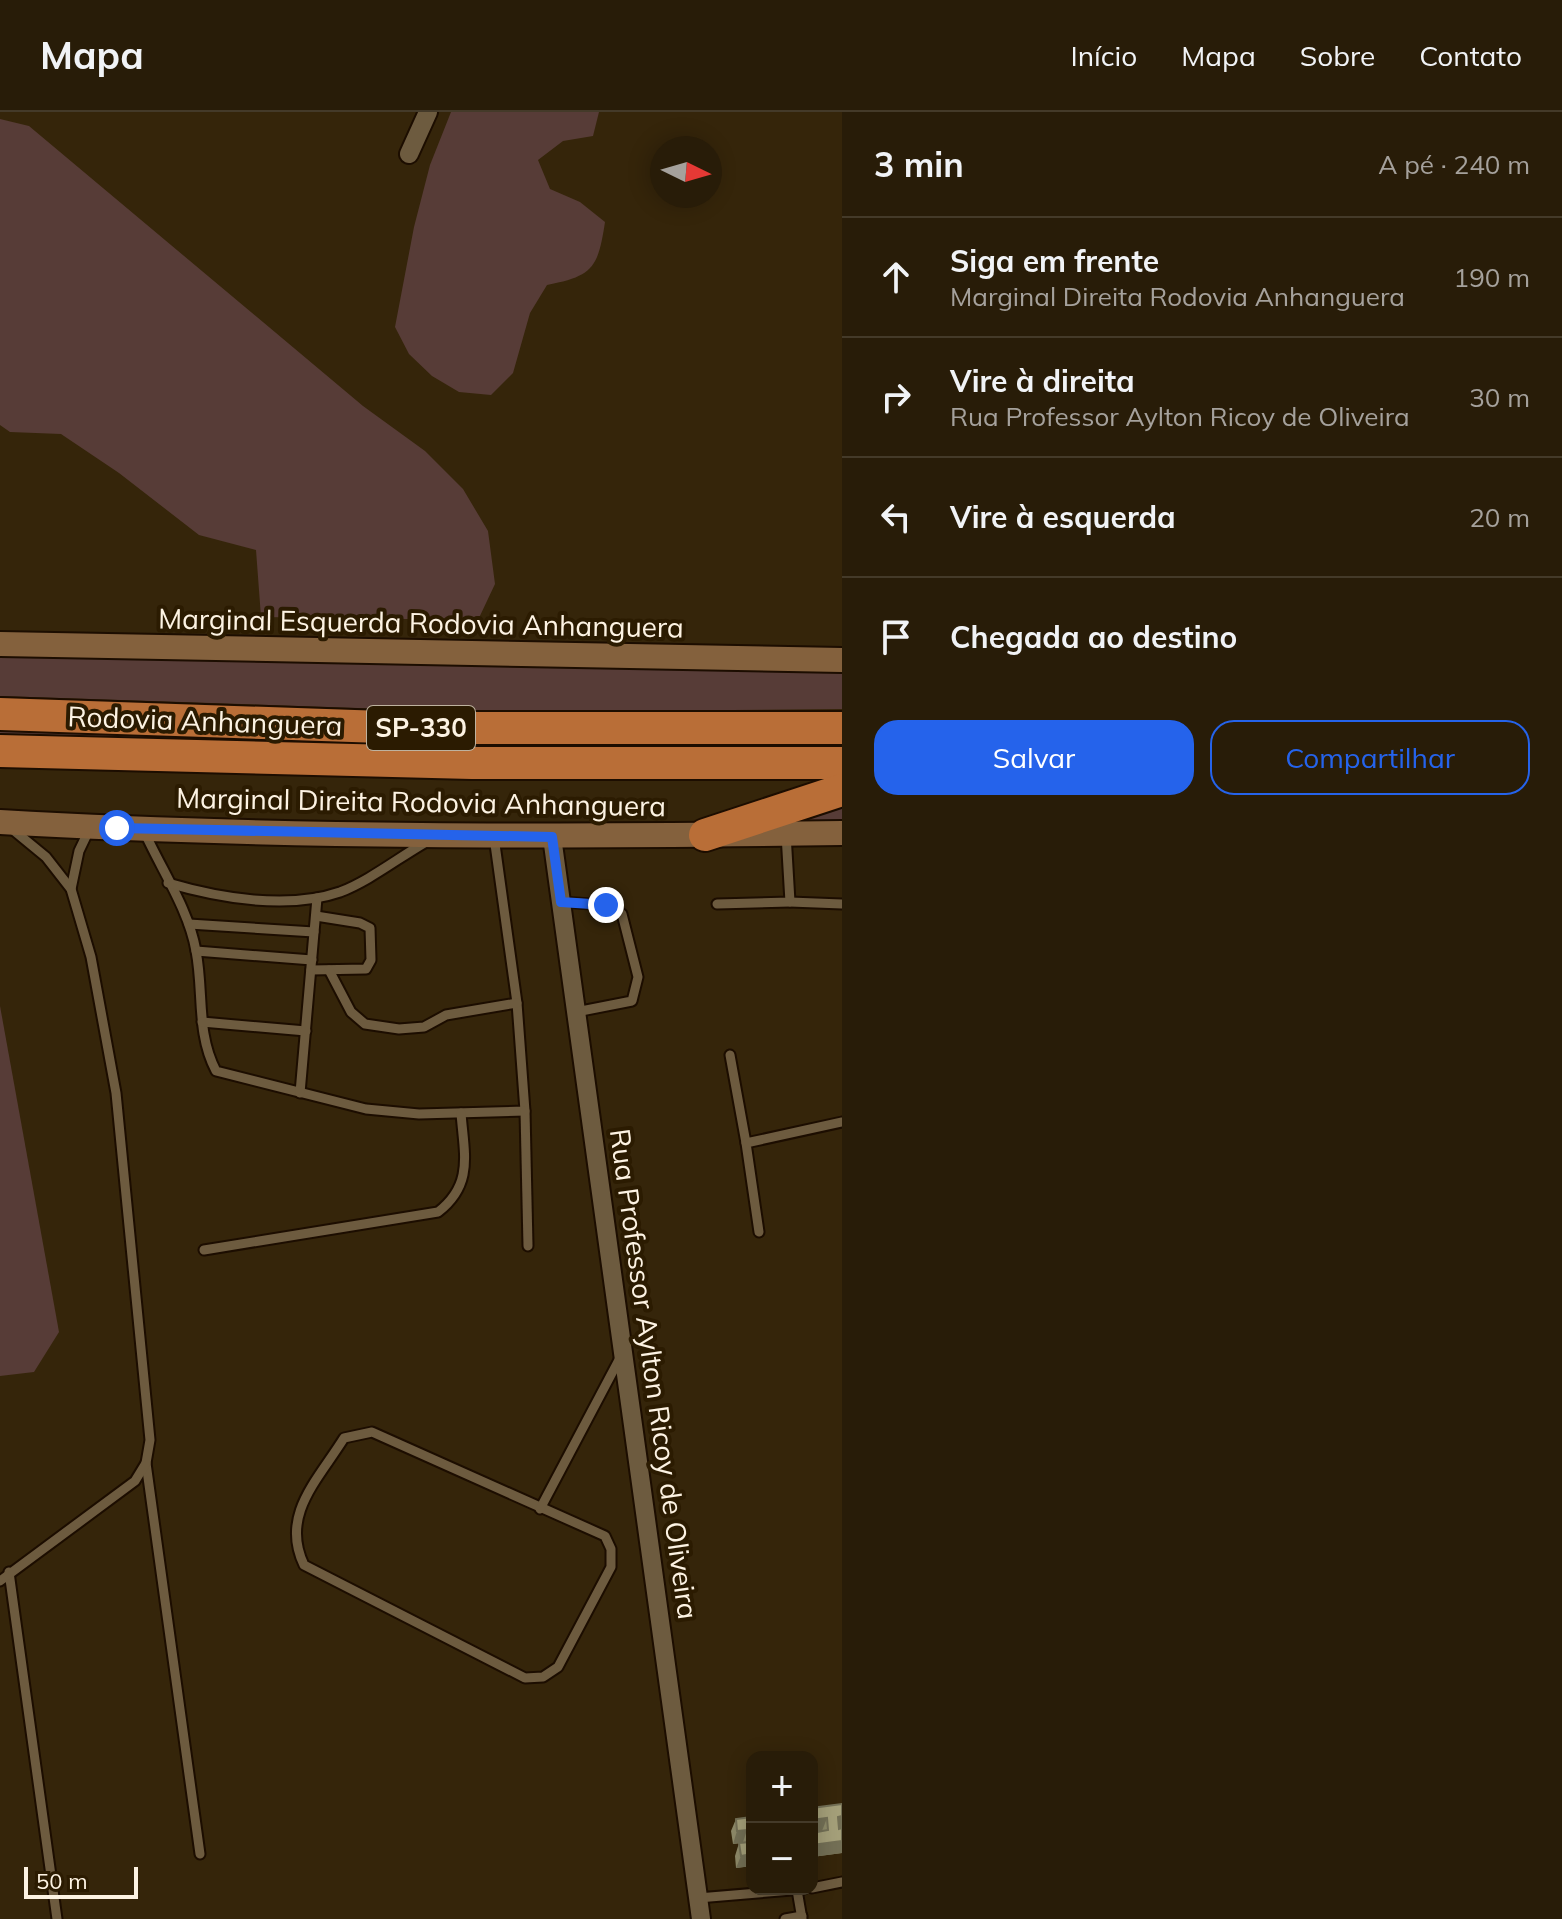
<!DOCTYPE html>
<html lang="pt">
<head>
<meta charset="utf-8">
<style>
  body { margin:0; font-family:Mulish,sans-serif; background:#302512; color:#f1f3f6 }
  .controls { position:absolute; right:24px; bottom:24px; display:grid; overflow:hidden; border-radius:16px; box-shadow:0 4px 20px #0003 }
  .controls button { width:72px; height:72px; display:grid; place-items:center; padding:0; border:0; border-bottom:2px solid #443a29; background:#281c08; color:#f1f3f6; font:40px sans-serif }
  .compass { position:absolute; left:650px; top:24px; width:72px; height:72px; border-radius:50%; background:#281c08; box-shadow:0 4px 20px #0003; rotate:95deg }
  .scale { position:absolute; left:24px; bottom:20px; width:114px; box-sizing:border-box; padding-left:8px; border:4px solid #fdf3e3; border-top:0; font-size:22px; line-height:28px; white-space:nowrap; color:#fdf3e3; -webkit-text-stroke:6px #2b1b01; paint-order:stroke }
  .stop { position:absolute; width:24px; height:24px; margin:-18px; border:6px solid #2563eb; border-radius:50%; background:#fff }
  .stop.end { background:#2563eb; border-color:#fff; box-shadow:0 2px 8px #0008 }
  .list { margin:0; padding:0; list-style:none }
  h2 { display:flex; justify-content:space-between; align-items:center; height:104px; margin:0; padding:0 32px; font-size:34px }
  h2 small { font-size:26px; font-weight:400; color:#a5a19c }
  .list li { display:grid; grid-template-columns:52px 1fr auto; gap:24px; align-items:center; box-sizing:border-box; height:120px; padding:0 32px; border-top:2px solid #443a29 }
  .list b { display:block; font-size:30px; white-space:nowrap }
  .list p { margin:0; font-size:26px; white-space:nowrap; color:#a5a19c }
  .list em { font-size:26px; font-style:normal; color:#a5a19c }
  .actions { display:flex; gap:16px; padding:24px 32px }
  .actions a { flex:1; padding:18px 0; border:2px solid #2563eb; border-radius:24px; text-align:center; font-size:28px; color:#2563eb }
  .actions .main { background:#2563eb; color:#fff }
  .icon { flex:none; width:44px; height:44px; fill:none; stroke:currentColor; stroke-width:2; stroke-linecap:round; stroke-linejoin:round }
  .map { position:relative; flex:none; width:842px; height:1807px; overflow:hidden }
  header { display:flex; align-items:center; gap:48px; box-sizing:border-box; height:112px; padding:0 40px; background:#281c08; border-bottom:2px solid #443a29 }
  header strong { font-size:38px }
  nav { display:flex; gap:44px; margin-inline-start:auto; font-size:28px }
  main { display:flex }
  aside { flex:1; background:#281c08 }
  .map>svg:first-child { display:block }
</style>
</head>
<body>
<header>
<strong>Mapa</strong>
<nav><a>Início</a><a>Mapa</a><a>Sobre</a><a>Contato</a></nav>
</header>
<main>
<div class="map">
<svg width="842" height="1807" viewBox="0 0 842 1807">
  <rect width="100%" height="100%" fill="#35250a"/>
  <g fill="#573c37">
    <path d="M 451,0 L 599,0 L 593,24 L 563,29 L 538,48 L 550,77 L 580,90 L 605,110 C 598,156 593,164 547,173 L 530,201 L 513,261 L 491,283 L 459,280 L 432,264 L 409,242 L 395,215 L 414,115 L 430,53 Z"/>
    <path d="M 0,7 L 29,14 L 363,294 L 425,339 L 463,377 L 488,419 L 495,472 L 478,508 L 261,505 L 256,438 L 199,423 L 119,361 L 61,322 L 10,320 L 0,313 Z"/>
    <path d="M 0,539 L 225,547 L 842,559 L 842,597 L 475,600 L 0,584 Z"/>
    <path d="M 0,615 L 842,626 L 842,643 L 0,630 Z"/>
    <path d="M 842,685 L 842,714 L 768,710 Z"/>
    <path d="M 0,894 L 59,1220 L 34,1260 L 0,1264 Z"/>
  </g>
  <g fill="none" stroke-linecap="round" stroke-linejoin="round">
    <g stroke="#1c0d00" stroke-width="13">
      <g id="lane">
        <path d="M 144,719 C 161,757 189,798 196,839 C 204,880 196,921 216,959 L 366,997 L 419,1002 L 525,999 L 517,891 L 494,725"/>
        <path d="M 168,771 C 219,786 288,798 340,780 C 369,769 398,746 426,730"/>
        <path d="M 71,777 L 79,739 L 90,716"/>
        <path d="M 561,790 L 606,793 L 622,802 L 638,865 L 632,889 L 576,900"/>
        <path d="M 790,790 L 842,792"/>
        <path d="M 717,792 L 790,790 L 786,722"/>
        <path d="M 189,812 L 314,820"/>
        <path d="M 196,839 L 312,848"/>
        <path d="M 311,858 L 366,857 L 371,848 L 370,816 L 360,811 L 316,804"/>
        <path d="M 329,858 L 351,900 L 365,912 L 399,917 L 424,915 L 446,903 L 517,891"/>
        <path d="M 202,910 L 306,919"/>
        <path d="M 730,943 L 746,1031"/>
        <path d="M 300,981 L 317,786"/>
        <path d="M 525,999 L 528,1134"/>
        <path d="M 759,1120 L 746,1031 L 842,1010"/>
        <path d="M 204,1138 L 438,1100 C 474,1072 464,1042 461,1001"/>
        <path d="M 372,1320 L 605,1424 L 611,1437 L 611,1455 L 558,1555 L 543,1565 L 525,1566 L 304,1453 C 280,1403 318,1368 344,1326 Z"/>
        <path d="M 146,1351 L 200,1742"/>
        <path d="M 540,1397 L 621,1244"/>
        <path d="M 9,1460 L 57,1807"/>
        <path d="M 0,1469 L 135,1369 L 146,1351 L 150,1328 L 116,981 L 91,845 L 71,777 L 46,745 L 12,717"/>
        <path d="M 812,1776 L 842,1770"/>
        <path d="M 797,1778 L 802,1807"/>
        <path d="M 698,1786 L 804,1777"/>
        <path d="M 785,1807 L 802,1804"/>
      </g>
    </g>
    <g stroke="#1c0d00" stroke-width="22">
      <g id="street">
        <path d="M 409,42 L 428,0"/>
        <path d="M 552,725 L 701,1807"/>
      </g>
    </g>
    <g stroke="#1c0d00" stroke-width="28">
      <g id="secondary">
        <path d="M 0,532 L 842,548"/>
        <path d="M 0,710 C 281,726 561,725 842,721"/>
      </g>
    </g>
    <g stroke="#1c0d00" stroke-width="36">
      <g id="highway">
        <path d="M 0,602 L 412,616 L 842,616"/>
        <path d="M 0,639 L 472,651 L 842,651"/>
        <path d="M 705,723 L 842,678"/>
      </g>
    </g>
    <use href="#lane" stroke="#6d5b3f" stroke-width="9"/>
    <use href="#street" stroke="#6d5b3f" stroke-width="18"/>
    <use href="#secondary" stroke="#84613d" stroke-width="24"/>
    <use href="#highway" stroke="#b96e37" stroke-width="32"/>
  </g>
  <g fill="#8d8968">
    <path d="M 812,1696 L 842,1716 L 842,1741 L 812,1745 Z"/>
    <path d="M 752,1705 L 752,1754 L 736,1756 L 735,1744 L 739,1731 L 743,1731 L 733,1732 L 731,1719 L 736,1707 Z"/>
  </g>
  <g fill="#736f55">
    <path d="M 842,1704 L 842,1716 L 833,1717 L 838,1705 Z"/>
    <path d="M 827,1706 L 822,1719 L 812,1720 L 812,1708 Z"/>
    <path d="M 747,1718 L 743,1730 L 733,1732 L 737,1719 Z"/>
    <path d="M 842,1729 L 842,1741 L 812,1745 L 812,1733 Z"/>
    <path d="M 752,1742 L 752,1754 L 736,1756 L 741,1744 Z"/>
  </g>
  <g fill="#a49f79" stroke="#736f55" stroke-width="2">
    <path d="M 842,1692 L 842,1704 L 838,1705 L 839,1717 L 842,1716 L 842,1729 L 812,1733 L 812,1721 L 828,1718 L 827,1706 L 812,1708 L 812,1696 Z"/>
    <path d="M 752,1705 L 752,1742 L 741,1744 L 739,1731 L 749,1730 L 747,1718 L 737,1719 L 736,1707 Z"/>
  </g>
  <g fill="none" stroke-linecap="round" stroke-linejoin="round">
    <path stroke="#2563eb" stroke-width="10" d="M 117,716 L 552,725 L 561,790 L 606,793"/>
  </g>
  <g text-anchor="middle" stroke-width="8" stroke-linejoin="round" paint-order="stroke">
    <rect fill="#2b1b01" stroke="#beb29f" stroke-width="2" x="367" y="594" width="108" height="44" rx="6"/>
    <g font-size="26" font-weight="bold" fill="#fdf3e3">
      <text x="421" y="625">SP-330</text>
    </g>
    <g font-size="28" fill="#fdf3e3" stroke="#2b1b01">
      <text transform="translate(421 511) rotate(1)" y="10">Marginal Esquerda Rodovia Anhanguera</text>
      <text transform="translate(205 609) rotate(2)" y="10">Rodovia Anhanguera</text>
      <text transform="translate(421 690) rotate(1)" y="10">Marginal Direita Rodovia Anhanguera</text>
      <text transform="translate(654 1262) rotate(82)" y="10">Rua Professor Aylton Ricoy de Oliveira</text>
    </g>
  </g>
</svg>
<div class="controls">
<button>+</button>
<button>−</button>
</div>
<svg class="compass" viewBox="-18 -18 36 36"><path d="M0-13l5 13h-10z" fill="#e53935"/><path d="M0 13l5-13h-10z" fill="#a5a19c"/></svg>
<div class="scale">50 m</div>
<div class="stop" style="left:117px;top:716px"></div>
<div class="stop end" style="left:606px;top:793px"></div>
</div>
<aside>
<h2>3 min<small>A pé · 240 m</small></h2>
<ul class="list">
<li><svg class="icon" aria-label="ahead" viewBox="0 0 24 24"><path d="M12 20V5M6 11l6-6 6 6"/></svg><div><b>Siga em frente</b><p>Marginal Direita Rodovia Anhanguera</p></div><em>190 m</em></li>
<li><svg class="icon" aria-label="right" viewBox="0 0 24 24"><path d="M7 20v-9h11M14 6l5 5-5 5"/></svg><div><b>Vire à direita</b><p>Rua Professor Aylton Ricoy de Oliveira</p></div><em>30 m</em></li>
<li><svg class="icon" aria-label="left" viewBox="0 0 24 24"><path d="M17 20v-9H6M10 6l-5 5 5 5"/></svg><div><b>Vire à esquerda</b></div><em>20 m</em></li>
<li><svg class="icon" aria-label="arrive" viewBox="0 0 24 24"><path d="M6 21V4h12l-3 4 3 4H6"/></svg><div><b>Chegada ao destino</b></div></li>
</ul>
<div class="actions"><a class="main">Salvar</a><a>Compartilhar</a></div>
</aside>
</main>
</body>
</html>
